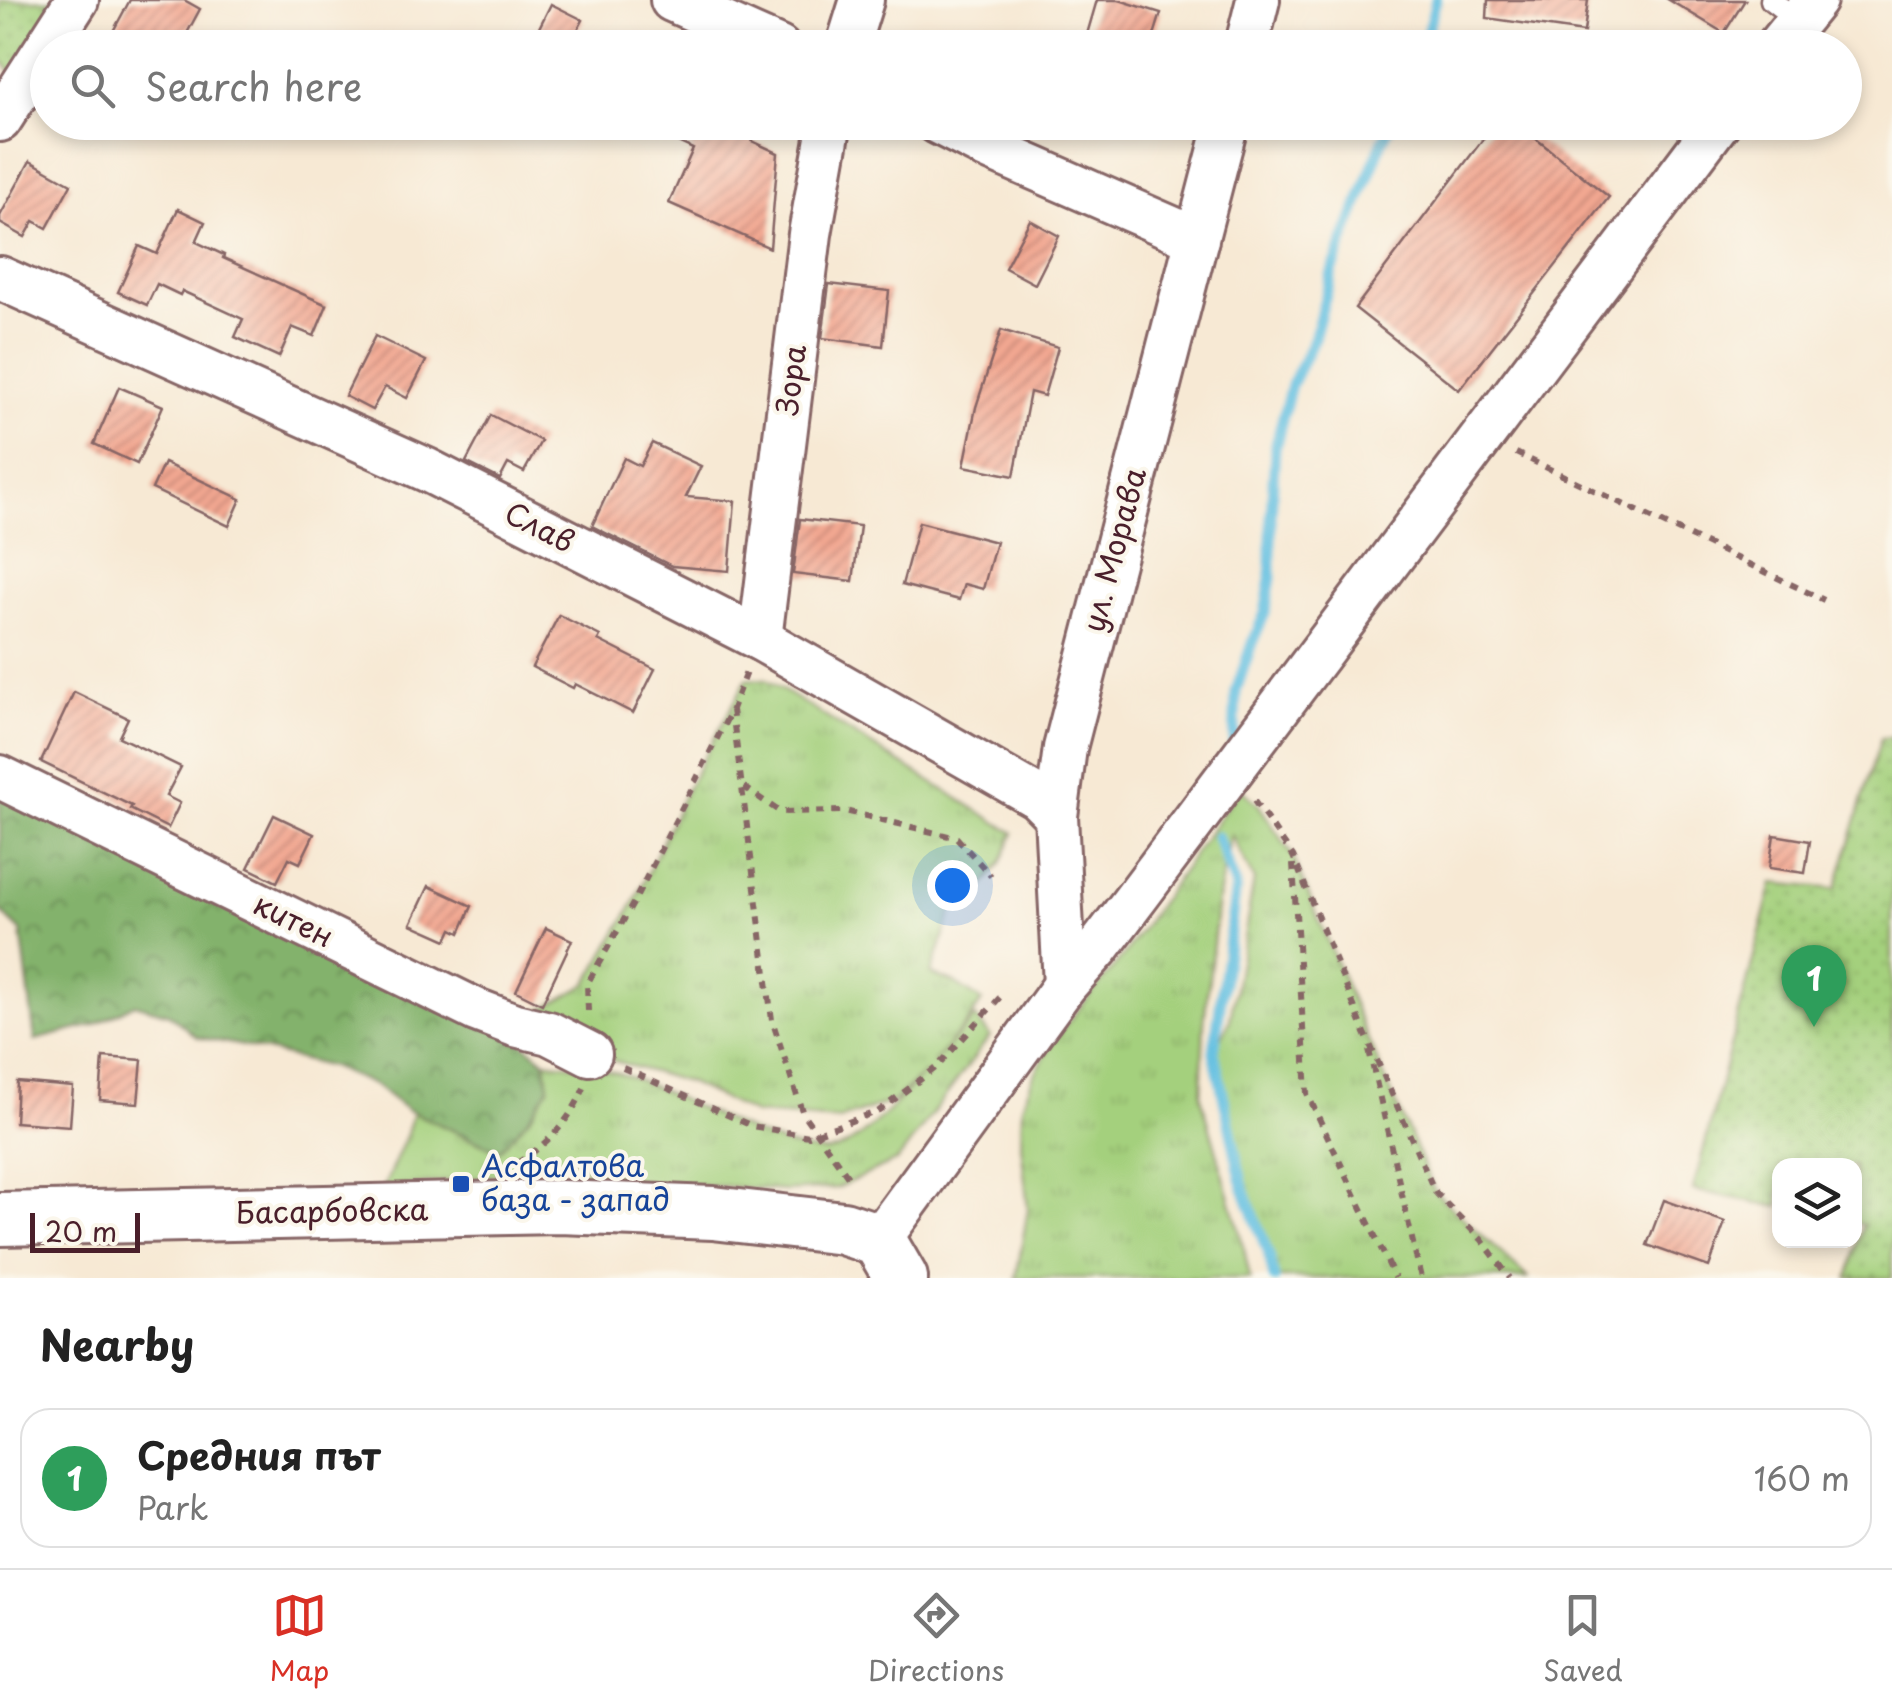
<!DOCTYPE html>
<html lang="en">
<head>
<meta charset="utf-8">
<style>
  body { margin:0; font-family:"Playpen Sans",sans-serif; background:#f6f6f6; color:#222 }
  .controls { position:absolute; right:30px; bottom:30px; display:grid; overflow:hidden; border-radius:20px; box-shadow:0 5px 15px #0003 }
  .controls button { width:90px; height:90px; display:grid; place-items:center; padding:0; border:0; border-bottom:2px solid #e0e0e0; background:#fff; color:#222; font:50px sans-serif }
  .scale { position:absolute; left:30px; bottom:25px; width:110px; box-sizing:border-box; padding-left:10px; border:5px solid #4a1f2b; border-top:0; font-size:28px; line-height:35px; white-space:nowrap; color:#4a1f2b; -webkit-text-stroke:8px #fbf7ec; paint-order:stroke }
  .you { position:absolute; left:952px; top:885px; width:35px; height:35px; margin:-25px; border:8px solid #fff; border-radius:50%; background:#1a73e8; box-shadow:0 0 0 15px #1a73e833 }
  .badge { display:grid; place-items:center; width:65px; height:65px; border-radius:50%; background:#d93025; color:#fff; font-size:32px; font-weight:700 }
  .pin { position:absolute; translate:-50% -82px; filter:drop-shadow(0 2px 5px #0008) }
  .pin::after { content:''; position:absolute; top:52px; width:35px; height:30px; background:inherit; clip-path:polygon(0 0,100% 0,50% 100%) }
  .list { margin:0; padding:0; list-style:none }
  h2 { display:flex; justify-content:space-between; align-items:center; height:130px; margin:0; padding:0 40px; font-size:42px }
  h2 small { font-size:32px; font-weight:400; color:#767676 }
  .list li { display:grid; grid-template-columns:65px 1fr auto; gap:30px; align-items:center; box-sizing:border-box; height:140px; margin:0 20px 20px; padding:0 20px; border:2px solid #e0e0e0; border-radius:30px }
  .list b { display:block; font-size:38px; white-space:nowrap }
  .list p { margin:0; font-size:32px; white-space:nowrap; color:#767676 }
  .list em { font-size:32px; font-style:normal; color:#767676 }
  .icon { flex:none; width:55px; height:55px; fill:none; stroke:currentColor; stroke-width:2; stroke-linecap:round; stroke-linejoin:round }
  .map { position:relative; flex:none; width:1892px; height:1278px; overflow:hidden }
  .search { position:absolute; background:#fff; box-shadow:0 5px 15px #0003; left:30px; right:30px; top:30px; height:110px; display:flex; align-items:center; gap:25px; box-sizing:border-box; padding:0 35px; border-radius:55px; color:#767676; font-size:38px }
  .sheet { height:290px; background:#fff }
  nav { display:flex; justify-content:space-around; align-items:center; box-sizing:border-box; height:140px; border-top:2px solid #e0e0e0; background:#fff; font-size:28px; color:#767676 }
  nav a { display:grid; justify-items:center; gap:5px }
  nav .on { color:#d93025 }
  .map>svg:first-child { display:block }
</style>
</head>
<body>
<div class="map">
<svg width="1892" height="1278" viewBox="0 0 1892 1278">
  <defs>
    <pattern id="grass-tufts" width="24" height="20" patternUnits="userSpaceOnUse" patternTransform="scale(2.5)"><rect width="24" height="20" fill="#a4d07d"/><path d="M3 7l-1-3M5 7V3M7 7l1-3M15 17l-1-3M17 17v-4M19 17l1-3" fill="none" stroke="#8fb26c"/></pattern>
    <pattern id="forest-crowns" width="20" height="18" patternUnits="userSpaceOnUse" patternTransform="scale(2.5)"><rect width="20" height="18" fill="#83b26c"/><path d="M2 6a3 3 0 1 1 6 0M12 15a3 3 0 1 1 6 0" fill="none" stroke="#6d9059"/></pattern>
    <pattern id="park-dots" width="8" height="8" patternUnits="userSpaceOnUse" patternTransform="scale(2.5)"><rect width="8" height="8" fill="#a4d07d"/><path d="M2 2h.1M6 6h.1" fill="none" stroke="#8fb26c" stroke-width="1.8" stroke-linecap="round"/></pattern>
    <pattern id="building-hatch" width="6" height="6" patternUnits="userSpaceOnUse" patternTransform="scale(2.5)"><rect width="6" height="6" fill="#f2a791"/><path d="M-1 1l2-2M0 6l6-6M5 7l2-2" fill="none" stroke="#c68777"/></pattern>
  </defs>
  <rect width="100%" height="100%" fill="#fbf7ec"/>
  <filter id="ink" filterUnits="userSpaceOnUse"><feTurbulence type="fractalNoise" baseFrequency=".01" numOctaves="2"/><feDisplacementMap in="SourceGraphic" scale="20" xChannelSelector="R" yChannelSelector="G"/><feConvolveMatrix kernelMatrix="1 2 1 2 8 2 1 2 1" color-interpolation-filters="sRGB"/></filter>
  <filter id="wash" filterUnits="userSpaceOnUse"><feTurbulence type="fractalNoise" baseFrequency=".0048" numOctaves="4" result="noise"/><feDisplacementMap in="SourceGraphic" scale="40" xChannelSelector="R" yChannelSelector="G"/><feGaussianBlur stdDeviation="2.25" result="paint"/><feColorMatrix in="noise" values="0 0 0 0 0 0 0 0 0 0 0 0 0 0 0 0 0 1.4 0 .05"/><feComposite in="paint" operator="in"/></filter>
  <g filter="url(#wash)">
    <rect width="100%" height="100%" fill="#f7e9d4"/>
    <g fill="url(#grass-tufts)" stroke="#777854" stroke-width="2.5">
      <path d="M 747,679 L 766,680 L 1014,833 L 1001,863 L 984,886 L 963,880 L 931,974 L 953,982 L 982,1001 L 971,1018 L 933,1063 L 975,1017 L 990,1036 L 898,1160 L 837,1188 L 785,1191 L 725,1186 L 613,1187 L 590,1178 L 585,1179 L 583,1159 L 527,1160 L 527,1176 L 506,1174 L 383,1189 L 407,1134 L 413,1112 L 499,1151 L 549,1087 L 545,1061 C 570,1065 598,1066 622,1074 C 668,1088 796,1166 838,1149 C 868,1137 903,1095 925,1072 L 894,1101 L 839,1120 L 754,1114 L 690,1083 L 590,1054 L 515,1025 L 587,984 L 634,903 L 688,786 Z"/>
      <path d="M 1240,788 L 1258,804 L 1293,856 L 1365,1033 L 1435,1192 L 1528,1278 L 1274,1278 L 1270,1259 L 1242,1183 L 1214,1052 L 1230,1020 L 1254,880 L 1231,835 L 1219,892 L 1204,1022 L 1201,1096 L 1243,1244 L 1250,1278 L 1016,1278 L 1028,1209 L 1021,1144 L 1022,1106 L 1033,1077 L 1055,1038 L 1123,956 Z"/>
    </g>
    <path fill="url(#forest-crowns)" stroke="#66684c" stroke-width="2.5" d="M 0,768 L 498,1022 L 545,1061 L 549,1087 L 532,1114 L 499,1151 L 407,1110 L 376,1086 L 331,1067 L 259,1049 L 197,1037 L 169,1014 L 135,1004 L 94,1025 L 35,1040 L 21,931 L 0,911 Z"/>
    <g fill="url(#park-dots)" stroke="#777854" stroke-width="2.5">
      <path d="M 0,0 L 58,0 L 13,74 L 0,58 Z"/>
      <path d="M 1892,737 L 1892,1278 L 1848,1278 L 1863,1225 L 1855,1223 L 1854,1166 L 1780,1166 L 1779,1207 L 1693,1190 L 1773,883 L 1836,889 L 1881,738 Z"/>
    </g>
    <g fill="none" stroke-linecap="round" stroke-linejoin="round">
      <g stroke="#63c0e1" stroke-width="11">
        <path d="M 1423,48 L 1436,0"/>
        <path d="M 1234,746 L 1236,691 L 1252,643 L 1265,613 L 1271,578 L 1271,517 L 1275,448 L 1291,385 L 1314,339 L 1332,272 L 1382,142 L 1392,122"/>
        <path d="M 1217,837 L 1236,887 L 1214,1052 L 1242,1183 L 1270,1259 L 1274,1278"/>
      </g>
    </g>
    <g id="blocks">
      <g fill="url(#building-hatch)">
        <path d="M 130,0 L 184,0 L 200,9 L 179,48 L 104,48 Z"/>
        <path d="M 1097,0 L 1119,0 L 1161,13 L 1150,48 L 1083,48 Z"/>
        <path d="M 1488,0 L 1588,0 L 1584,32 L 1487,18 Z"/>
        <path d="M 1669,0 L 1745,0 L 1724,33 Z"/>
        <path d="M 551,4 L 583,20 L 568,48 L 529,48 Z"/>
        <path d="M 636,122 L 760,122 L 752,141 L 778,153 L 770,248 L 669,203 L 693,149 Z"/>
        <path d="M 1496,122 L 1515,122 L 1609,197 L 1459,390 L 1355,308 Z"/>
        <path d="M 30,161 L 71,184 L 47,228 L 34,221 L 25,237 L 0,223 L 0,216 Z"/>
        <path d="M 178,209 L 205,222 L 196,242 L 224,255 L 223,258 L 327,305 L 314,336 L 292,327 L 279,357 L 235,337 L 243,319 L 182,291 L 180,295 L 157,284 L 147,305 L 118,292 L 139,246 L 157,254 Z"/>
        <path d="M 1030,220 L 1059,236 L 1035,284 L 1005,268 Z"/>
        <path d="M 829,284 L 889,291 L 883,346 L 822,338 Z"/>
        <path d="M 1001,330 L 1058,347 L 1044,396 L 1030,392 L 1014,476 L 964,466 L 976,407 Z"/>
        <path d="M 375,336 L 426,361 L 407,398 L 385,387 L 372,410 L 345,396 Z"/>
        <path d="M 119,387 L 163,406 L 137,464 L 94,444 Z"/>
        <path d="M 491,415 L 541,441 L 524,472 L 508,464 L 500,479 L 466,462 Z"/>
        <path d="M 652,443 L 701,466 L 686,497 L 735,501 L 729,571 L 672,566 L 592,526 L 624,458 L 640,466 Z"/>
        <path d="M 164,463 L 241,499 L 229,526 L 152,489 Z"/>
        <path d="M 800,519 L 860,526 L 853,581 L 793,574 Z"/>
        <path d="M 919,522 L 996,542 L 983,589 L 964,584 L 959,600 L 902,585 Z"/>
        <path d="M 559,615 L 600,636 L 598,640 L 655,669 L 633,713 L 575,684 L 573,688 L 532,667 Z"/>
        <path d="M 74,692 L 128,718 L 119,737 L 181,767 L 166,796 L 180,803 L 168,828 L 130,809 L 132,806 L 41,762 Z"/>
        <path d="M 274,815 L 314,834 L 300,863 L 289,858 L 277,882 L 248,868 Z"/>
        <path d="M 1774,835 L 1810,841 L 1805,873 L 1769,868 Z"/>
        <path d="M 429,886 L 472,906 L 460,933 L 452,929 L 447,940 L 411,924 Z"/>
        <path d="M 546,928 L 572,940 L 542,1004 L 516,991 Z"/>
        <path d="M 103,1057 L 142,1060 L 138,1103 L 100,1100 Z"/>
        <path d="M 17,1082 L 73,1087 L 70,1126 L 15,1122 Z"/>
        <path d="M 1664,1200 L 1725,1222 L 1709,1267 L 1647,1245 Z"/>
      </g>
    </g>
  </g>
  <g filter="url(#ink)">
    <use href="#blocks" fill-opacity="0" stroke="#876666" stroke-width="2.5"/>
    <g fill="none" stroke-linecap="round" stroke-linejoin="round">
      <g stroke="#876666" stroke-width="25">
        <path id="service" d="M 1771,0 L 1797,20"/>
      </g>
      <g stroke="#876666" stroke-width="48">
        <g id="minor">
          <path d="M 672,0 L 779,48"/>
          <path d="M 847,48 L 862,0"/>
          <path d="M 1246,48 L 1258,0"/>
          <path d="M 1776,48 L 1815,0"/>
          <path d="M 0,120 L 77,0"/>
          <path d="M 937,122 L 986,147 L 1197,239"/>
          <path d="M 0,278 L 427,470 L 760,639 L 1037,797 L 1056,816"/>
          <path d="M 760,639 L 810,234 L 830,122"/>
          <path d="M 0,777 L 476,1010 L 515,1025 L 549,1033 L 590,1054"/>
          <path d="M 1065,985 L 1056,816 L 1065,748 L 1227,122"/>
          <path d="M 879,1240 L 1065,985 L 1098,948 L 1136,898 L 1719,122"/>
        </g>
      </g>
      <g stroke="#876666" stroke-width="58">
        <path id="tertiary" d="M 0,1219 L 560,1207 L 713,1213 L 843,1228 L 879,1240 L 901,1278"/>
      </g>
      <g stroke="#876666" stroke-width="6" stroke-dasharray="8 8" stroke-linecap="butt">
        <path d="M 1516,453 L 1824,600"/>
        <path d="M 732,710 L 772,1020 L 803,1114 L 852,1182"/>
        <path d="M 744,787 L 780,812 L 845,811 L 957,838 L 991,876"/>
        <path d="M 1254,801 L 1293,856 L 1365,1033 L 1435,1192 L 1482,1240 L 1510,1278"/>
        <path d="M 1293,864 L 1307,1093 L 1395,1278"/>
        <path d="M 588,1011 L 587,984 L 634,902 L 732,709 L 746,672"/>
        <path d="M 1369,1050 L 1421,1278"/>
        <path d="M 623,1068 L 752,1126 L 809,1136 L 879,1111 L 937,1067 L 1003,994"/>
        <path d="M 517,1163 C 548,1144 569,1122 584,1088"/>
      </g>
      <use href="#service" stroke="#fff" stroke-width="20"/>
      <use href="#minor" stroke="#fff" stroke-width="42"/>
      <use href="#tertiary" stroke="#fff" stroke-width="52"/>
    </g>
  </g>
  <rect fill="#1a4fb4" stroke="#fbf7ec" stroke-width="4" x="451" y="1174" width="20" height="20" rx="5"/>
  <g text-anchor="middle" stroke-width="8" stroke-linejoin="round" paint-order="stroke">
    <g font-size="30" fill="#4a1f2b" stroke="#fbf7ec">
      <text transform="translate(792 380) rotate(-83)" y="10">Зора</text>
      <text transform="translate(539 528) rotate(27)" y="10">Слав</text>
      <text transform="translate(1115 550) rotate(-75)" y="10">ул. Морава</text>
      <text transform="translate(293 921) rotate(26)" y="10">китен</text>
      <text transform="translate(332 1212) rotate(-1)" y="10">Басарбовска</text>
    </g>
    <g font-size="30" fill="#164399" stroke="#fbf7ec" text-anchor="start">
      <text x="481" y="1177">Асфалтова<tspan x="481" dy="34">база - запад</tspan></text>
    </g>
  </g>
</svg>
<div class="controls">
<button><svg class="icon" aria-label="layers" viewBox="0 0 24 24"><path d="M12 4l9 5-9 5-9-5zM3 14l9 5 9-5"/></svg></button>
</div>
<div class="scale">20 m</div>
<div class="you"></div>
<div class="pin badge" style="left:1814px;top:1027px;background:#2e9e5b">1</div>
<div class="search"><svg class="icon" aria-label="search" viewBox="0 0 24 24"><circle cx="10" cy="10" r="6"/><path d="M15 15l6 6"/></svg>Search here</div>
</div>
<section class="sheet">
<h2>Nearby<small></small></h2>
<ul class="list">
<li><span class="badge" style="background:#2e9e5b">1</span><div><b>Средния път</b><p>Park</p></div><em>160 m</em></li>
</ul>
</section>
<nav>
<a class="on"><svg class="icon" aria-label="map" viewBox="0 0 24 24"><path d="M3 6l6-2 6 2 6-2v14l-6 2-6-2-6 2zM9 4v14M15 6v14"/></svg>Map</a>
<a><svg class="icon" aria-label="directions" viewBox="0 0 24 24"><path d="M12 3l9 9-9 9-9-9zM9 14v-3h6M13 9l2 2-2 2"/></svg>Directions</a>
<a><svg class="icon" aria-label="saved" viewBox="0 0 24 24"><path d="M7 4h10v16l-5-4-5 4z"/></svg>Saved</a>
</nav>
</body>
</html>
